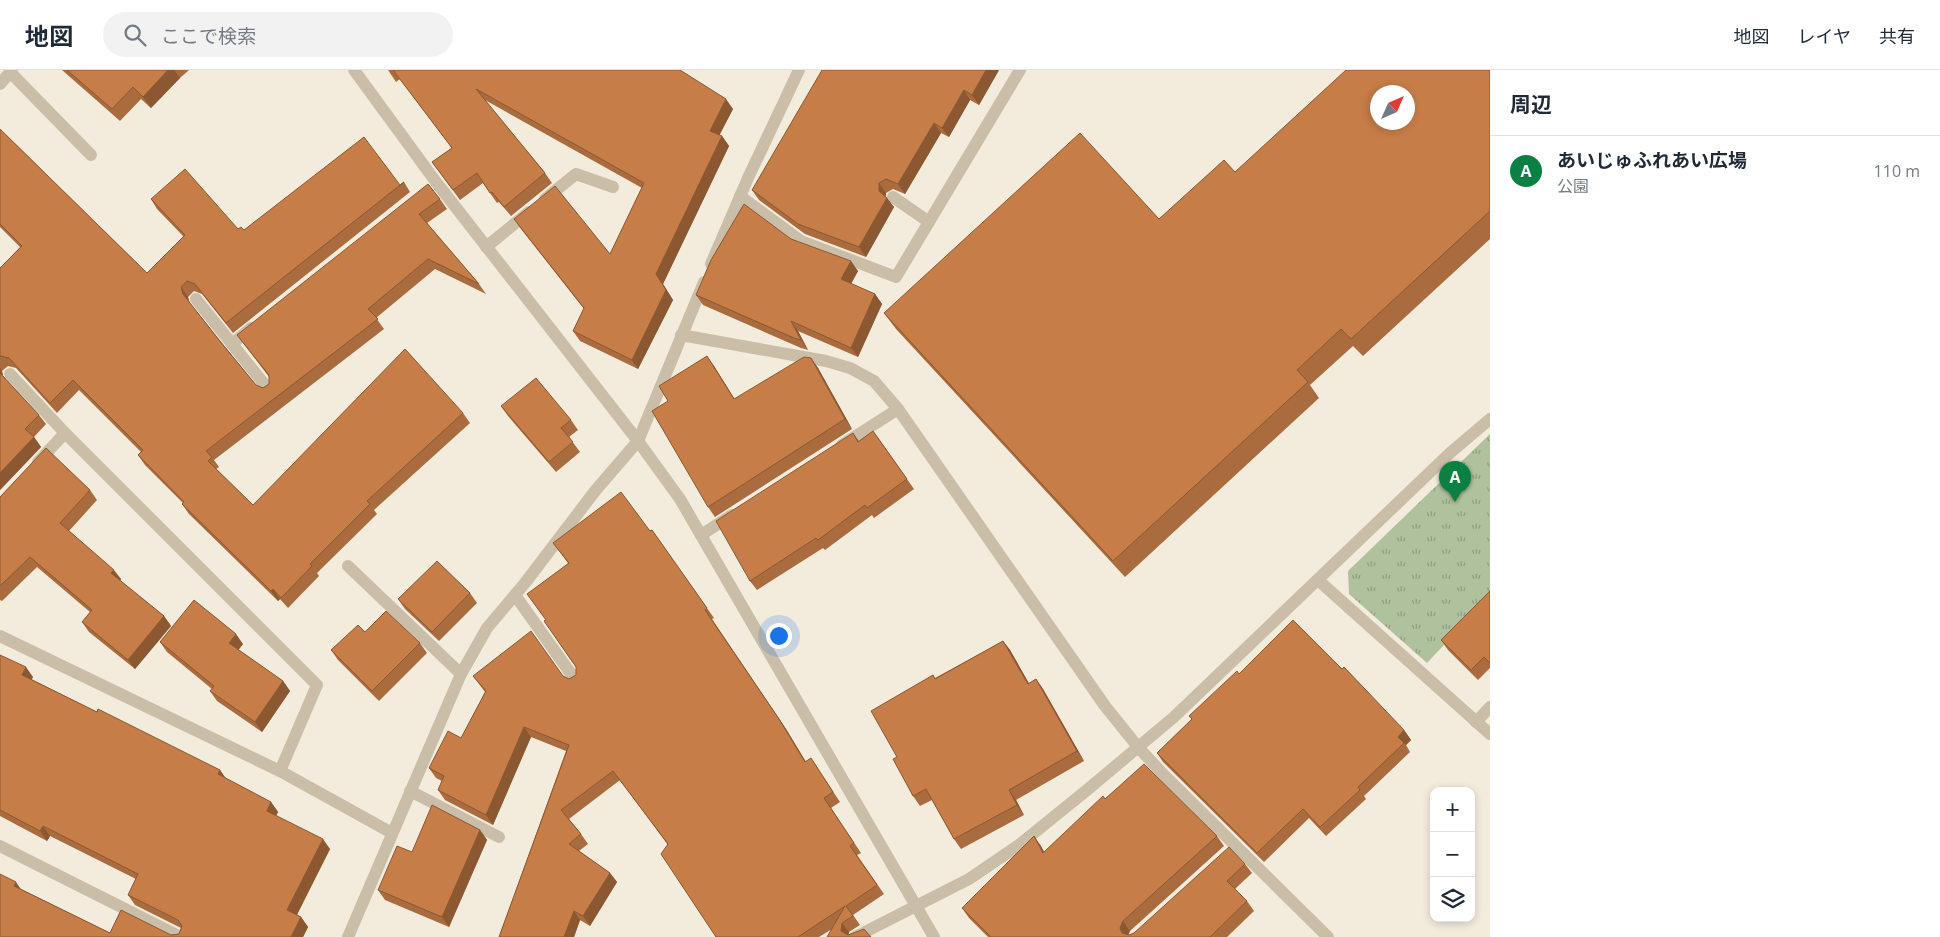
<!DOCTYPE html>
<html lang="ja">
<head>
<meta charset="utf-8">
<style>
  body { margin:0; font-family:"Open Sans","Noto Sans JP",sans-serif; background:#f2f2f3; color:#1f2937 }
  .controls { position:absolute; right:15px; bottom:15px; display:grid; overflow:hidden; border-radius:10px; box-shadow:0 2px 8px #0003 }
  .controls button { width:45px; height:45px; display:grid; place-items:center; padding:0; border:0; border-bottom:1px solid #e0e1e3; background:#fff; color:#1f2937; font:25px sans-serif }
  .compass { position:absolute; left:1370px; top:15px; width:45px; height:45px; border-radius:50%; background:#fff; box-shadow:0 2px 8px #0003; rotate:45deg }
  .you { position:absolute; left:778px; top:565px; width:18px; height:18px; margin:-12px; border:4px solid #fff; border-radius:50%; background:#1a73e8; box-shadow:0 0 0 8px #1a73e833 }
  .badge { display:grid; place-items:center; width:32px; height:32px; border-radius:50%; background:#0b8043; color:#fff; font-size:16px; font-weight:700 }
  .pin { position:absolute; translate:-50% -41px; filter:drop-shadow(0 1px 2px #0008) }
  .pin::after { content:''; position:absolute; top:26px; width:18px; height:15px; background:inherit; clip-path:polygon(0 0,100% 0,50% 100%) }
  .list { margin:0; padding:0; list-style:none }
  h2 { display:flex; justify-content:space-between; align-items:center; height:65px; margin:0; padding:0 20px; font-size:21px }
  h2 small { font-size:16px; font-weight:400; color:#747a83 }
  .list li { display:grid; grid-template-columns:32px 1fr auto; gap:15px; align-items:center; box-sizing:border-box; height:70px; padding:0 20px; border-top:1px solid #e0e1e3 }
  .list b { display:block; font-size:19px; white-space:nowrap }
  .list p { margin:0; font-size:16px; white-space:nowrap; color:#747a83 }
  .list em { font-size:16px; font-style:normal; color:#747a83 }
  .icon { flex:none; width:28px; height:28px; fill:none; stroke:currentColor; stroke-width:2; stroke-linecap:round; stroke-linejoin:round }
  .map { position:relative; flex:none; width:1490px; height:867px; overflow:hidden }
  header { display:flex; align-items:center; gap:30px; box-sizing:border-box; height:70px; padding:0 25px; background:#fff; border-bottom:1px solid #e0e1e3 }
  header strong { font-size:24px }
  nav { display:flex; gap:28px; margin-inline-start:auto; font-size:18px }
  .search { width:350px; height:45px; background:#f2f2f3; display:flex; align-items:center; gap:12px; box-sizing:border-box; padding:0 18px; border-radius:28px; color:#747a83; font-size:19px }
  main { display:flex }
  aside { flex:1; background:#fff }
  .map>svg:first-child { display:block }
</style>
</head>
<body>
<header>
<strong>地図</strong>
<div class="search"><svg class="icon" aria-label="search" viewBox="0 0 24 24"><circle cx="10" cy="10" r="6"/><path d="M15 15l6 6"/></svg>ここで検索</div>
<nav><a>地図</a><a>レイヤ</a><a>共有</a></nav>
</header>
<main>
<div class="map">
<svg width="1490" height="867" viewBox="0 0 1490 867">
  <defs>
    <pattern id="grass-tufts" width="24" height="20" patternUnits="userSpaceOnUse" patternTransform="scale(1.25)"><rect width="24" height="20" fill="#afc29d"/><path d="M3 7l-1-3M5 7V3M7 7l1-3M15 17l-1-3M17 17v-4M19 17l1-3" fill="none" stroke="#8f9e80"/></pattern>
  </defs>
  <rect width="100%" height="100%" fill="#f3ecdd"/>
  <path fill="url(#grass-tufts)" d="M 1490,364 L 1490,526 L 1427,593 L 1349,524 L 1348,501 Z"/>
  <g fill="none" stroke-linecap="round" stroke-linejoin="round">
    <g stroke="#cbbea9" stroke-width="12">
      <path d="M 842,375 L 898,339"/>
      <path d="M 701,465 L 732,445"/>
    </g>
    <g stroke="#cbbea9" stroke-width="12">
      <path d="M 354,0 L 436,112 L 638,371 L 680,429 L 934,867"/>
      <path d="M 10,2 L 91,85"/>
      <path d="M 0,14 L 12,0"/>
      <path d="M 740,126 L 801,171 L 896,207 L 1020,0"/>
      <path d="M 893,127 L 929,152"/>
      <path d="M 545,129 L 576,104 L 613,117"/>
      <path d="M 486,177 L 529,142"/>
      <path d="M 711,194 L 748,108 L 799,0"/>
      <path d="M 196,229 L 269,320"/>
      <path d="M 681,265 L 826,291 L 850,298 L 874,311 L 898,339 L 1105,636 L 1138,677 L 1162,703 L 1328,867"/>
      <path d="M 232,274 L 251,258"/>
      <path d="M 10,304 L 65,363 L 317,615 L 280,701"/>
      <path d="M 38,392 L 65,363"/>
      <path d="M 348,496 L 461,604"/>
      <path d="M 1318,510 L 1490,664"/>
      <path d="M 515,525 L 576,611"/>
      <path d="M 0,566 L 280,701 L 392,763"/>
      <path d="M 1476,652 L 1490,637"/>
      <path d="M 410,721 L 499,767"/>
      <path d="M 0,776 L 181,867"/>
      <path d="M 348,867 L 461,604 L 487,558 L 525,513 L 595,421 L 638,371 L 704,212"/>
      <path d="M 855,867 L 969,809 L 1019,775 L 1087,720 L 1174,647 L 1450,383 L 1490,349"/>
    </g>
  </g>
  <g fill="#aa6c3e">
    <path d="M 62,0 L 189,0 L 180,8 L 151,38 L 141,29 L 120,51 Z"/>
    <path d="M 388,0 L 680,0 L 733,39 L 719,65 L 722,66 L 729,76 L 663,214 L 673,230 L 638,299 L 580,271 L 573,261 L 584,239 L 521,159 L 514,149 L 610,184 L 642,118 L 485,30 L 545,103 L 552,113 L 511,146 L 499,132 L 497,133 L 483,113 L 460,130 L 432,92 L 452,78 L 400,9 L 396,12 Z"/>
    <path d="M 999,0 L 979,35 L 970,30 L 949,67 L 941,63 L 905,124 L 893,119 L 886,123 L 886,127 L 894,137 L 866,187 L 805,164 L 759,130 L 752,120 Z"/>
    <path d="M 1490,0 L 1490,169 L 1363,286 L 1353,276 L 1310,315 L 1319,328 L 1125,507 L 896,259 L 884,243 L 1159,149 L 1235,102 Z"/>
    <path d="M 0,59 L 147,203 L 184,167 L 157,139 L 151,129 L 238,159 L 244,160 L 400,115 L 404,112 L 410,122 L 233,263 L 202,224 L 194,221 L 188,227 L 189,232 L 256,315 L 263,318 L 269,314 L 269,307 L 237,265 L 440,129 L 447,139 L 427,153 L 479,214 L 486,224 L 435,199 L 376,248 L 384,259 L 214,390 L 219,397 L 216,399 L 253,435 L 463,343 L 470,353 L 374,440 L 377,444 L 317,503 L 319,506 L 288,538 L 280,529 L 278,531 L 189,444 L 182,434 L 183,433 L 145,395 L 138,385 L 141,382 L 79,320 L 57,343 L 16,298 L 8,296 L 2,301 L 3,306 L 39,345 L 46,354 L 34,367 L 41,377 L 0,420 L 0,198 L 20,177 L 0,157 Z"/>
    <path d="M 791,169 L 858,201 L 851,214 L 875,224 L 882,234 L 858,287 L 798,261 L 808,280 L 801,278 L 703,235 L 696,225 Z"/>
    <path d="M 811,288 L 818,298 L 852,359 L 715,447 L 708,437 L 668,331 L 714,296 L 734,329 Z"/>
    <path d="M 501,336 L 571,350 L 578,360 L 569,367 L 580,382 L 556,402 L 508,346 Z"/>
    <path d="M 873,361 L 914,419 L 874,448 L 872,445 L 825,480 L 823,478 L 757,520 L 750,511 L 853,363 L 859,371 Z"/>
    <path d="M 90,420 L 97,430 L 69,461 L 121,509 L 120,511 L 164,546 L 171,556 L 135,599 L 89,562 L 82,552 L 90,542 L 37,497 L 2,531 L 0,530 L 0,427 Z"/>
    <path d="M 652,460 L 714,548 L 712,549 L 786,659 L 806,692 L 811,688 L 840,732 L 831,738 L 861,783 L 857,785 L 884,824 L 853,845 L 860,855 L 849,862 L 848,865 L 871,867 L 827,867 L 832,859 L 819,867 L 716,867 L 668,775 L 620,710 L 569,749 L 581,764 L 588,774 L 579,781 L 610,803 L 617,812 L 590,856 L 580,850 L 574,867 L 499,867 L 566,681 L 531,667 L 493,755 L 445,730 L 438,720 L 442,711 L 436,708 L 429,698 L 461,668 L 485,622 L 473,606 L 563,606 L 569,609 L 576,605 L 576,597 L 546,550 L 568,493 L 553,473 L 650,461 Z"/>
    <path d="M 1490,521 L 1490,598 L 1478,610 L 1448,580 L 1441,570 Z"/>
    <path d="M 470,523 L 477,533 L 439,571 L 405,539 L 398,529 Z"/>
    <path d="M 365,562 L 420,573 L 427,583 L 379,631 L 338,590 L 331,580 Z"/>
    <path d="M 1003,571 L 1010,580 L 1029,614 L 1036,609 L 1043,619 L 1084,691 L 1016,730 L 1024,745 L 961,779 L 954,769 L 932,730 L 920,736 L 913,726 L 897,687 L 935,608 Z"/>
    <path d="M 160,572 L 243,574 L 238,580 L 283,611 L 290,621 L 262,662 L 217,631 L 210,621 L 212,619 L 167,582 Z"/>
    <path d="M 0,585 L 33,607 L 31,609 L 97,642 L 220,700 L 226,709 L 271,732 L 278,742 L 276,746 L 330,779 L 297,845 L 301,847 L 308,857 L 303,867 L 0,867 L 21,819 L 110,863 L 171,865 L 179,864 L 181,858 L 135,835 L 128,825 L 136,809 L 50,766 L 47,771 L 0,746 Z"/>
    <path d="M 1239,604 L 1404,660 L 1411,670 L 1406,675 L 1410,682 L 1364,726 L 1366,729 L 1326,766 L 1309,748 L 1264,792 L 1163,692 L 1157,683 L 1192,649 L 1189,646 Z"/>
    <path d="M 1105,728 L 1217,766 L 1224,776 L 1130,861 L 1128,865 L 1129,865 L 1134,863 L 1245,794 L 1252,803 L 1235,819 L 1247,831 L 1254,841 L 1227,867 L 988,867 L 969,848 L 962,838 L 1034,766 L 1044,782 Z"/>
    <path d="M 480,760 L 487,770 L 449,857 L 385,830 L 378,820 L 412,782 Z"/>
  </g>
  <g fill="#8b5832">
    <path d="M 168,0 L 174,0 L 180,8 L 151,38 L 143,27 Z"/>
    <path d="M 986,0 L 999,0 L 979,35 L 972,25 Z"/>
    <path d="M 964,20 L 970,30 L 949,67 L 942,58 Z"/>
    <path d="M 726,29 L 733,39 L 717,70 L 710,61 Z"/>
    <path d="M 934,53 L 941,63 L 905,124 L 898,114 Z"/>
    <path d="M 722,66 L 729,76 L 663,214 L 673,230 L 638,299 L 632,290 L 656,204 Z"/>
    <path d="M 879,113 L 886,123 L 886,129 L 887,128 L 894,137 L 866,187 L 859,177 L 879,121 Z"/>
    <path d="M 851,191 L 858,201 L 848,219 L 841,209 Z"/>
    <path d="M 181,217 L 188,227 L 190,234 L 183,224 Z"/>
    <path d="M 875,224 L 882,234 L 858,287 L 851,278 Z"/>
    <path d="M 791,251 L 798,261 L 808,280 L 801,270 Z"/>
    <path d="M 707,286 L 714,296 L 741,339 L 734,329 Z"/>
    <path d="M 811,288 L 818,298 L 852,359 L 845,349 Z"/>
    <path d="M 0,298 L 2,301 L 4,310 L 0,304 Z"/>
    <path d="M 34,367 L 41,377 L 0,420 L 0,403 Z"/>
    <path d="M 114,500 L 121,509 L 118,513 L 111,503 Z"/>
    <path d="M 273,519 L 280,529 L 278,531 L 271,521 Z"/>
    <path d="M 705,540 L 786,659 L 812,702 Z"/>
    <path d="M 164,546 L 171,556 L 135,599 L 128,590 Z"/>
    <path d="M 236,564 L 243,574 L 236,583 L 229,573 Z"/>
    <path d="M 1003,571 L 1010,580 L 1035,624 L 1028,614 Z"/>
    <path d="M 26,597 L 33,607 L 29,615 L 22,605 Z"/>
    <path d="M 1036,609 L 1043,619 L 1084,691 L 1077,681 Z"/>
    <path d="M 283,611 L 290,621 L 262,662 L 255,652 Z"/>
    <path d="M 524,657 L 531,667 L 493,755 L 486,745 Z"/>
    <path d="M 1404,660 L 1411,670 L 1406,675 L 1398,667 Z"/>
    <path d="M 220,700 L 227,710 L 218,704 Z"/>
    <path d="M 1009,720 L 1016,730 L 1024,745 L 1017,735 Z"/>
    <path d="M 271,732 L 278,742 L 273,751 L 267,741 Z"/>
    <path d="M 43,756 L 50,766 L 47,771 L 40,761 Z"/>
    <path d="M 480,760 L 487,770 L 449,857 L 442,847 Z"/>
    <path d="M 1034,766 L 1041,776 L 1050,793 L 1043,783 Z"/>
    <path d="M 323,769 L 330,779 L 294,850 L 287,840 Z"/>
    <path d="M 610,803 L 617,812 L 590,856 L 583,846 Z"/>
    <path d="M 16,812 L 22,821 L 14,816 Z"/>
    <path d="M 574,841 L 580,850 L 574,867 L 564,867 Z"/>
    <path d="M 301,847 L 308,857 L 303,867 L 291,867 Z"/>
    <path d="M 1123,851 L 1130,861 L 1127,867 L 1125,867 L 1120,858 Z"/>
    <path d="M 842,853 L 849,862 L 848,867 L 841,861 Z"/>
  </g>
  <g fill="#c67d48" stroke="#8b5832" fill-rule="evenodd">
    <path d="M 67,0 L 168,0 L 143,27 L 133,17 L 112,39 Z"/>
    <path d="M 393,0 L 680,0 L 726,29 L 710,61 L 722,66 L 656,204 L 666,220 L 632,290 L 573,261 L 584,238 L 514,149 L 555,116 L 610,184 L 644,113 L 476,19 L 545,103 L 504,137 L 492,122 L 490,123 L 477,103 L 453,120 L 432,92 L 452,78 Z"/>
    <path d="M 822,0 L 986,0 L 972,25 L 964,20 L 942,58 L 934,53 L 898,114 L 886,109 L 879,113 L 879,121 L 887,128 L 859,177 L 798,154 L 752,120 Z"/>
    <path d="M 1346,0 L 1490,0 L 1490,141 L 1351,269 L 1341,259 L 1297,300 L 1308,312 L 1113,491 L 884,243 L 1080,63 L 1159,149 L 1224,90 L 1235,102 ZM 1378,22 L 1408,22 L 1408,52 L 1378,52 Z"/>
    <path d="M 0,59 L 147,203 L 185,165 L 151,129 L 185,99 L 238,159 L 241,157 L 244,160 L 364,67 L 400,115 L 404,112 L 226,253 L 195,214 L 187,211 L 181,217 L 183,224 L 219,270 L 256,315 L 263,318 L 269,314 L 269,305 L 237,265 L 428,114 L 440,129 L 419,144 L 479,214 L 428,189 L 368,239 L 378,249 L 206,381 L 212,387 L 208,391 L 253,435 L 405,279 L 463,343 L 367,431 L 370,434 L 310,494 L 312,496 L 281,528 L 273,519 L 271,521 L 182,434 L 184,432 L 138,385 L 143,380 L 73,310 L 50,333 L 9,288 L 1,286 L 0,287 L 0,198 L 22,176 L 0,154 Z"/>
    <path d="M 744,134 L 791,169 L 851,191 L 841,209 L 875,224 L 851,278 L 791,251 L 801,270 L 794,268 L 696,225 L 711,190 Z"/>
    <path d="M 707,286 L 734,329 L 804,287 L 811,288 L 845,349 L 708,437 L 652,341 L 668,331 L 659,316 Z"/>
    <path d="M 0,303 L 39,345 L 25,359 L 34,367 L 0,403 Z"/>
    <path d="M 536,308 L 571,350 L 561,358 L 573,372 L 549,392 L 501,336 Z"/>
    <path d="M 873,361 L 907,409 L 867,438 L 865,435 L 818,470 L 816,468 L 750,511 L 716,451 L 853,363 L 858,372 Z"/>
    <path d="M 46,378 L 90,420 L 60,453 L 114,500 L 111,503 L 164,546 L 128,590 L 82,552 L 92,540 L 30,487 L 0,516 L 0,427 Z"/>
    <path d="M 621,422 L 650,461 L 652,460 L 707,538 L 705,540 L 779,649 L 805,692 L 811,688 L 833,722 L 824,728 L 854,773 L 850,776 L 877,815 L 846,836 L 853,846 L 842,853 L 841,861 L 848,865 L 864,859 L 871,867 L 827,867 L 845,836 L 798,867 L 716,867 L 661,784 L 668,774 L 613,701 L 561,740 L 581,764 L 569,774 L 610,803 L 583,846 L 574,841 L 564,867 L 499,867 L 569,675 L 524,657 L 486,745 L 438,720 L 444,706 L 429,698 L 448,661 L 461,668 L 486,621 L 473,606 L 531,561 L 563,606 L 569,609 L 576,605 L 576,597 L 544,551 L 546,550 L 527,524 L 569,493 L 553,473 Z"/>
    <path d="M 437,491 L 470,523 L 432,562 L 398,529 Z"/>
    <path d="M 1490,521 L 1490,593 L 1484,587 L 1471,600 L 1441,570 Z"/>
    <path d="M 194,530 L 236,564 L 229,573 L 283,611 L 255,652 L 210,621 L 214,616 L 160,572 Z"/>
    <path d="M 386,541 L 420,573 L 372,621 L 331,580 L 358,555 L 365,562 Z"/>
    <path d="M 1293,550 L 1342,599 L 1344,597 L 1404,660 L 1398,667 L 1404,673 L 1358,717 L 1360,720 L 1320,757 L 1303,739 L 1257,783 L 1157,683 L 1192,649 L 1189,646 L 1237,601 L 1239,604 Z"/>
    <path d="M 1003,571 L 1028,614 L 1036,609 L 1077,681 L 1009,720 L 1017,735 L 954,769 L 926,719 L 913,726 L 893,689 L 897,687 L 871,641 L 933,605 L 935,609 Z"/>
    <path d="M 0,585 L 26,597 L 22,605 L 97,642 L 98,639 L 220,700 L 218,704 L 271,732 L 267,741 L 323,769 L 287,840 L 301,847 L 291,867 L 0,867 L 0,804 L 16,812 L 14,816 L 110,863 L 121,840 L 171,865 L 179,864 L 182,856 L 178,850 L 128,825 L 138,804 L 43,756 L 40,761 L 0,740 Z"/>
    <path d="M 1144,694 L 1217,766 L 1123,851 L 1120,858 L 1122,863 L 1129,865 L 1134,863 L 1229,777 L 1245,794 L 1227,811 L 1247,831 L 1210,867 L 991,867 L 962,838 L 1034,766 L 1043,783 L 1103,726 L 1105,729 Z"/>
    <path d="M 432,735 L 480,760 L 442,847 L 378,820 L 397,776 L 412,782 Z"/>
  </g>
</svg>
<div class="controls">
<button>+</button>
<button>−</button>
<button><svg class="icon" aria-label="layers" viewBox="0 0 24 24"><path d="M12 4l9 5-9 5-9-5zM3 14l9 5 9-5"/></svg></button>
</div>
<svg class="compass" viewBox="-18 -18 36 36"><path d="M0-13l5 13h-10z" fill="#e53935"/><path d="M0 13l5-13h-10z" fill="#747a83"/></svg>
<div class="you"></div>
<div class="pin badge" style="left:1455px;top:432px">A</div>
</div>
<aside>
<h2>周辺<small></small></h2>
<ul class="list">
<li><span class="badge">A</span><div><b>あいじゅふれあい広場</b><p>公園</p></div><em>110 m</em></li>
</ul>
</aside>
</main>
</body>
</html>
